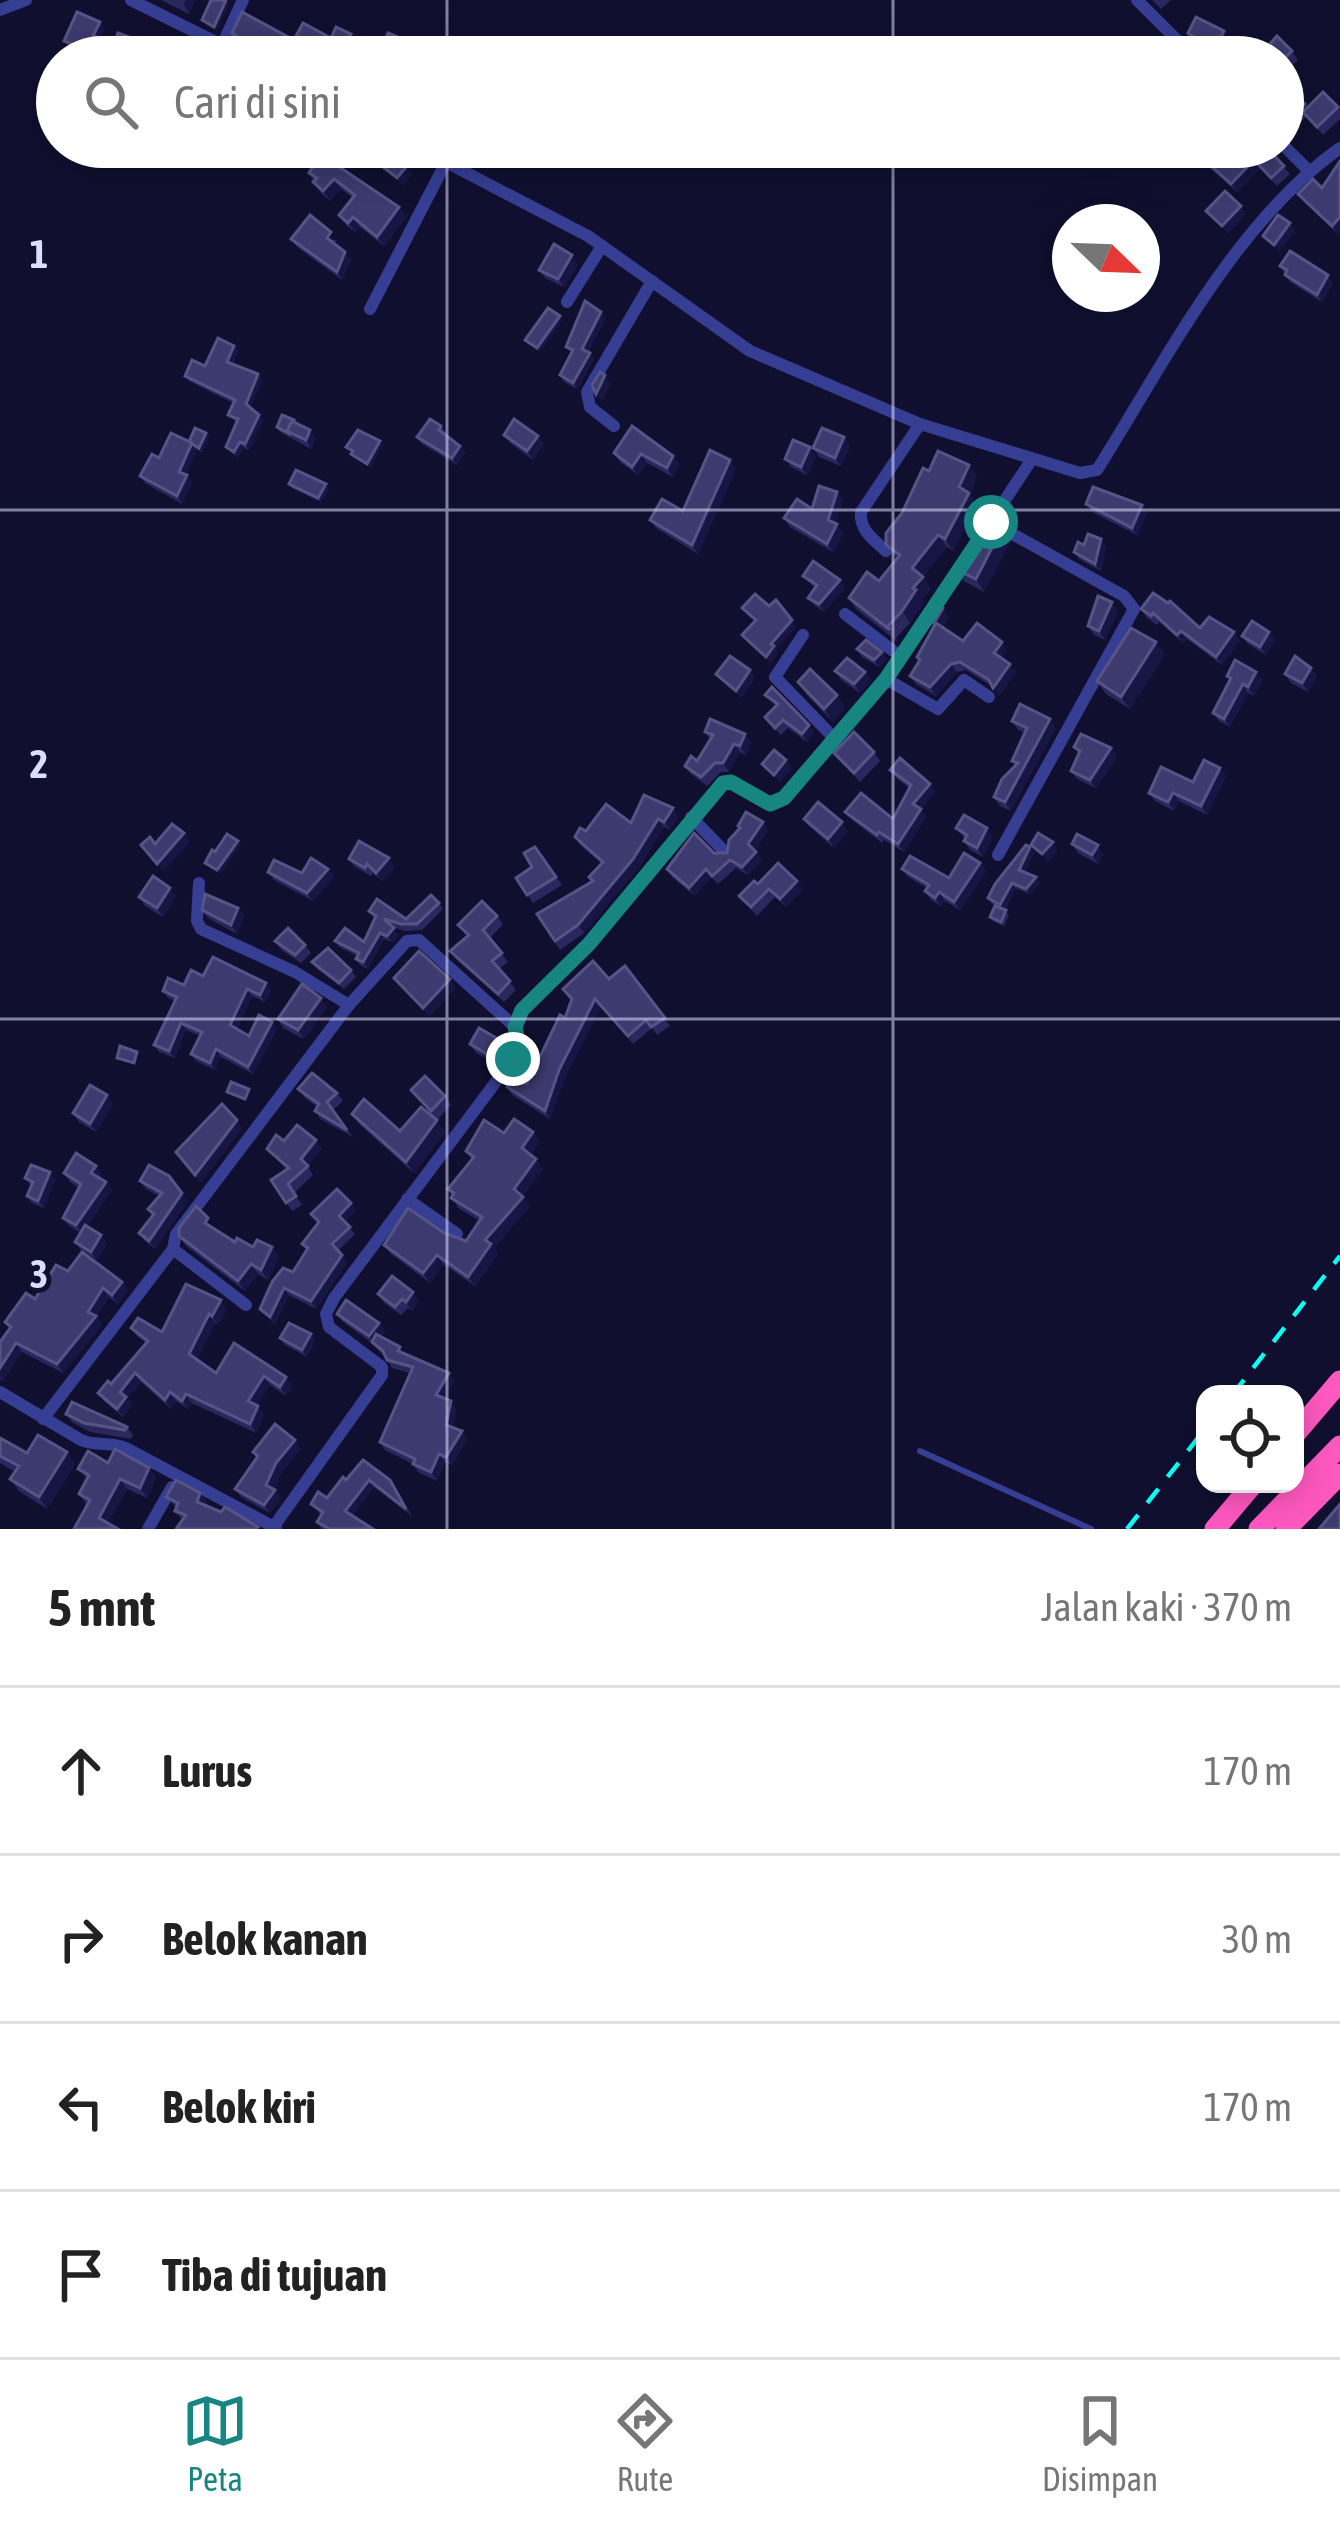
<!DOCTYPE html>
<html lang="id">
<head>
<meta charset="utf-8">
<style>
  body { margin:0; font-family:"Asap Condensed",sans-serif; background:#f6f6f6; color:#222 }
  .controls { position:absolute; right:36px; bottom:36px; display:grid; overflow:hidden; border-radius:24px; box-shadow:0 6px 30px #0003 }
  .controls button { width:108px; height:108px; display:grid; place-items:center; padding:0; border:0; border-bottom:3px solid #e0e0e0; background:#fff; color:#222; font:60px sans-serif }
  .compass { position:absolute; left:1052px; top:204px; width:108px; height:108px; border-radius:50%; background:#fff; box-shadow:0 6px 30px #0003; rotate:113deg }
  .stop { position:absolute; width:36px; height:36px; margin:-27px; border:9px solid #178581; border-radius:50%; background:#fff }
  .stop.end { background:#178581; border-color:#fff; box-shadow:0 3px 12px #0008 }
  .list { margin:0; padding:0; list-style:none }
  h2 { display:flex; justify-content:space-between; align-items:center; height:156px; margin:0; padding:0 48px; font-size:51px }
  h2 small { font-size:39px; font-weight:400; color:#767676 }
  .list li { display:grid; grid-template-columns:78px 1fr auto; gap:36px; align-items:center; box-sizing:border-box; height:168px; padding:0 48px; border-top:3px solid #e0e0e0 }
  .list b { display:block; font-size:45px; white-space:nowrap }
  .list em { font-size:39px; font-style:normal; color:#767676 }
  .icon { flex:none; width:66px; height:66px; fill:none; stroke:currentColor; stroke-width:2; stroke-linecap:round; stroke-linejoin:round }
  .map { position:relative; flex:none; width:1340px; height:1529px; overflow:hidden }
  .search { position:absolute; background:#fff; box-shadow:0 6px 30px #0003; left:36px; right:36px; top:36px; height:132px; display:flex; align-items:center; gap:30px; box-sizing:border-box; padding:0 42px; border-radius:66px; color:#767676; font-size:45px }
  .sheet { height:828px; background:#fff }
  nav { display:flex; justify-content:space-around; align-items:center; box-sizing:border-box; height:168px; border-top:3px solid #e0e0e0; background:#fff; font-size:33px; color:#767676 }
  nav a { display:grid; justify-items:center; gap:6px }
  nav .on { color:#178581 }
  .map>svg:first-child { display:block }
</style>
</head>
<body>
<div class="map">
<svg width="1340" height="1529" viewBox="0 0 1340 1529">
  <rect width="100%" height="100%" fill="#100f2f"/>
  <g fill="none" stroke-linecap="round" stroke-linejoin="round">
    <path stroke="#353e93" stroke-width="6" d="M 920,1451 L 1091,1529"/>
    <g stroke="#353e93" stroke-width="12">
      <path d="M 131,0 L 246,57"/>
      <path d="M 1137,0 L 1194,57"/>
      <path d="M 0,10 L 26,0"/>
      <path d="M 222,45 L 243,0"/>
      <path d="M 359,50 L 364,57"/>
      <path d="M 1283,145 L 1308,170"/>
      <path d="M 417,147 L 588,236 L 750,351 L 920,424 L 1080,473 L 1097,470 C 1165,362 1235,222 1340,148"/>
      <path d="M 567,302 L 602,246"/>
      <path d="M 370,309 L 446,162"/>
      <path d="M 614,426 L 590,407 L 587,392 L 652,281"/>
      <path d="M 991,522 L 1124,596 L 1134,609 L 998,855"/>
      <path d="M 980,538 L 1032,459"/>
      <path d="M 886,551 C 874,540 859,530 861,512 L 920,424"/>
      <path d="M 845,614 L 901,657"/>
      <path d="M 803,635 L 775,677 L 835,739"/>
      <path d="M 886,679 L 938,709 L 964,680 L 989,697"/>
      <path d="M 691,817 L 726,853"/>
      <path d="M 199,883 L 197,921 L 201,929 L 295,972 L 349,1005"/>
      <path d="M 407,1199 L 457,1234"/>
      <path d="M 173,1249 L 246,1305"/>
      <path d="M 0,1392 L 81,1440 C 97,1447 110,1441 126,1448 L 276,1528"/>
      <path d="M 43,1419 L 173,1249 L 176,1234 L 349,1005 L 407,941 L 419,940 L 515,1027"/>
      <path d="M 148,1529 L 172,1487"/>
      <path d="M 272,1529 L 382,1375 L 382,1367 L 329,1327 L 326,1314 L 334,1298 L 513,1059 L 519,1043 L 515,1027 L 522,1010 L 589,944 L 723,783 L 731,782 L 769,804 L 784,798 L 886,679 L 965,560"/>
    </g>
    <g stroke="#ff58bf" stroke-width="21">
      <path d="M 1295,1434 L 1340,1381"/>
      <path d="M 1215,1529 L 1253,1484"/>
      <path d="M 1259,1529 L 1340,1446"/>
      <path d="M 1286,1529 L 1340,1474"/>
    </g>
    <g stroke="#09fff5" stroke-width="4.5" stroke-dasharray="18 15" stroke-linecap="butt">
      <path d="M 1233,1394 L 1340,1256"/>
      <path d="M 1127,1529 L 1205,1429"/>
    </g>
  </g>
  <g fill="#2a275e">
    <path d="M 161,0 L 195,0 L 189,14 Z"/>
    <path d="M 1152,0 L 1171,0 L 1161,9 Z"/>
    <path d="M 232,33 L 294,40 L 331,38 L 356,40 L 349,50 L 350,57 L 277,57 L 268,53 L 267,57 L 261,57 L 236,40 Z"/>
    <path d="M 1188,33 L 1230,39 L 1224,52 L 1211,56 L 1194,42 Z"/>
    <path d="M 382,47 L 424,48 L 428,54 L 427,57 L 396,57 L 387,53 Z"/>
    <path d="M 1292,51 L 1298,60 L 1283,74 L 1283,57 Z"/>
    <path d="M 1291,89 L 1308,107 L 1323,92 L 1340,110 L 1340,119 L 1323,135 L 1306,117 L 1290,132 L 1283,124 L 1283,96 Z"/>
    <path d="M 1186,147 L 1272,147 L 1271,153 L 1290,174 L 1277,186 L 1260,168 L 1237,192 Z"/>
    <path d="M 1340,161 L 1340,232 L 1338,234 L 1304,202 L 1298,194 L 1322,188 Z"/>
    <path d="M 343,165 L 341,168 L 399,207 L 406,217 L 384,246 L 360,227 L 355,232 L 346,225 L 339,215 L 353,198 L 341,189 L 330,201 L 320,192 L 309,173 Z"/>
    <path d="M 291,239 L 337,240 L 334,244 L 351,260 L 342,280 L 297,247 Z"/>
    <path d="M 578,264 L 564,287 L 545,278 L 539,270 Z"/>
    <path d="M 1280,266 L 1333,283 L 1322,302 L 1290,282 Z"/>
    <path d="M 601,312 L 605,319 L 588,352 L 594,359 L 577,389 L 564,382 L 560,375 L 572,353 L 566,347 Z"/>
    <path d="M 234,346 L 238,351 L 233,364 L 258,374 L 262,380 L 250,407 L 263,420 L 249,450 L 244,448 L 238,458 L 226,447 L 236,422 L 228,415 L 233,403 L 189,381 L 185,376 L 205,366 Z"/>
    <path d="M 294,420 L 316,438 L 311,449 L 293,439 L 280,432 L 277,427 Z"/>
    <path d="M 441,426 L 446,433 L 445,435 L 465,453 L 457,465 L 422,444 L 417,437 Z"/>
    <path d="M 632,426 L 679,464 L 673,477 L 647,463 L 638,475 L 620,462 L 614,453 Z"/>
    <path d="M 206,433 L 209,437 L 202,452 L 196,449 L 186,475 L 192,482 L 182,504 L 145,483 L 140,476 L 159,458 Z"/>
    <path d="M 504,435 L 544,444 L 533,460 L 510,443 Z"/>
    <path d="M 844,437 L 850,446 L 841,466 L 819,457 L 813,448 Z"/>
    <path d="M 816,456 L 807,475 L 791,467 L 785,459 Z"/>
    <path d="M 736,469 L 698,554 L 656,528 L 650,520 L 683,511 Z"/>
    <path d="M 929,471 L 977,477 L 970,494 L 977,505 L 953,551 L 947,547 L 923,577 L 931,589 L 922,599 L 924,602 L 910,623 L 896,638 L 898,642 L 857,610 L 849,598 L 879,581 L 897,559 L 886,545 L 902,513 Z"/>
    <path d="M 289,484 L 329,489 L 321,502 L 292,488 Z"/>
    <path d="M 837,492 L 843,500 L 835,524 L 843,533 L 833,552 L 790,527 L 784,518 L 812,509 Z"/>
    <path d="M 1086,504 L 1148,512 L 1137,535 L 1092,512 Z"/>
    <path d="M 1000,532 L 1009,544 L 984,592 L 964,581 L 955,569 Z"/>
    <path d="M 1084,545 L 1106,546 L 1101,571 L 1079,559 L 1074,552 Z"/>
    <path d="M 803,576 L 845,588 L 824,612 L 814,605 L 808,598 L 815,588 Z"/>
    <path d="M 1141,609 L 1200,628 L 1234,632 L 1240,641 L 1222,665 L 1187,639 L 1183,643 L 1159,622 L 1157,625 L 1147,618 Z"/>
    <path d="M 1118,611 L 1105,640 L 1094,635 L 1088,626 Z"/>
    <path d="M 949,616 L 943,627 L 963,641 L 1007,650 L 1001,658 L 1016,672 L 999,696 L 993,687 L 966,670 L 957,672 L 936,696 L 916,684 L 910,676 L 920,661 L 917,657 L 933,628 L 927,619 Z"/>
    <path d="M 1269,632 L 1275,640 L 1266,655 L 1248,644 L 1242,636 Z"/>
    <path d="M 857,649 L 882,652 L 887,659 L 879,667 L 862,657 Z"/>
    <path d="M 1165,654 L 1130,709 L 1106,694 L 1097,681 Z"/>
    <path d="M 1311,668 L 1317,676 L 1308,692 L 1291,683 L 1285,674 Z"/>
    <path d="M 835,671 L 865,672 L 871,681 L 860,693 L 841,680 Z"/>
    <path d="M 1256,672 L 1262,680 L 1254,696 L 1248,693 L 1230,727 L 1219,721 L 1213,713 L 1230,681 L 1227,676 Z"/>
    <path d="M 798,682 L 837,695 L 845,708 L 833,722 L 807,695 Z"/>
    <path d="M 765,695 L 809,725 L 814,733 L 807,742 L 788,728 L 781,735 L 770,724 L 765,717 L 776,706 Z"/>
    <path d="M 1012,721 L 1056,728 L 1011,811 L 1000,806 L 994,797 L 1016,766 L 1012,761 L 1025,733 L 1018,730 Z"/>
    <path d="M 705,732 L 751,742 L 746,755 L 740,752 L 729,772 L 721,772 L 707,786 L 691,774 L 685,766 L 697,761 L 710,739 Z"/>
    <path d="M 1074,747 L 1111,748 L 1117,757 L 1096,788 L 1077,779 L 1071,771 L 1079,754 Z"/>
    <path d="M 874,752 L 880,761 L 860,782 L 834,753 Z"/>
    <path d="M 890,770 L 930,784 L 935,792 L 921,809 L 926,817 L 904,852 L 884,840 L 882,843 L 851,819 L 845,812 L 893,819 L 909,788 L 896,778 Z"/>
    <path d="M 1226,776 L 1207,815 L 1179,801 L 1174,811 L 1155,801 L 1149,793 Z"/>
    <path d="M 673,808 L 678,816 L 670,830 L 664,827 L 639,867 L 584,933 L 560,950 L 537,914 L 592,882 L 589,877 L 601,863 L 580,845 L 575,837 L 586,831 L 631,823 Z"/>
    <path d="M 804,819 L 848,831 L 834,848 L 810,827 Z"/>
    <path d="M 738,826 L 768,830 L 755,851 L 762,860 L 748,875 L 736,868 L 718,884 L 711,877 L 695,896 L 673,878 L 667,869 L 714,853 L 727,853 L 739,829 Z"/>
    <path d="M 956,828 L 993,837 L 983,857 L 970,850 L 964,841 L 965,839 Z"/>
    <path d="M 1072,844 L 1103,854 L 1098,864 L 1078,853 Z"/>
    <path d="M 535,847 L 562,885 L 533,903 L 516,878 L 532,867 Z"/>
    <path d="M 1030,847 L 1034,853 L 1025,872 L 1040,883 L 1030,894 L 1015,888 L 1005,910 L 1009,915 L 1004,926 L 993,921 L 990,917 L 998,907 L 992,904 L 988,898 Z"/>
    <path d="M 349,859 L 395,867 L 382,881 L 373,873 L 371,876 L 355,867 Z"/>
    <path d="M 980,863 L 986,871 L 960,910 L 945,901 L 941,906 L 931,900 L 925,891 L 927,888 L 908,877 L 902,869 L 949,878 Z"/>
    <path d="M 328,869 L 334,877 L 313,901 L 274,880 L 268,872 L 302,873 Z"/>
    <path d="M 758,884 L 803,889 L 786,907 L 775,897 L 757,916 L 739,896 Z"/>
    <path d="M 176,896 L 163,917 L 145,906 L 139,897 Z"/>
    <path d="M 439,903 L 443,909 L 422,930 L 405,931 L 392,927 L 399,935 L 392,942 L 384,939 L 368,969 L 360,965 L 356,959 L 357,956 L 339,947 L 335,941 L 364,942 L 374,918 L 369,911 L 406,919 Z"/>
    <path d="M 238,908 L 244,916 L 237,934 L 208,918 L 202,910 Z"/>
    <path d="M 497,916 L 503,924 L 490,938 L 508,962 L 499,969 L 516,990 L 504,1002 L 456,959 L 450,951 L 467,937 L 458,925 Z"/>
    <path d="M 275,941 L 305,945 L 311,953 L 301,963 L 281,950 Z"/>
    <path d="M 312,962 L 351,970 L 356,977 L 344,989 L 317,969 Z"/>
    <path d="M 625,966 L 670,1026 L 657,1035 L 652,1028 L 633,1044 L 601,1007 L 565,1078 L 550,1119 L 512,1095 L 507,1087 L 527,1084 L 565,1018 L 571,1000 L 563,989 L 609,979 Z"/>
    <path d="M 203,976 L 271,990 L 265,1002 L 252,996 L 237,1029 L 249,1036 L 272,1022 L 277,1029 L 253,1074 L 221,1057 L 215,1070 L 196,1061 L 191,1054 L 200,1036 L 186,1030 L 175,1058 L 159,1052 L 154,1045 L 175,1001 L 168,998 L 163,991 L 184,985 Z"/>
    <path d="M 327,1007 L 304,1039 L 283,1028 L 278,1019 Z"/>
    <path d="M 470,1044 L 506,1048 L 496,1064 L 476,1053 Z"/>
    <path d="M 298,1089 L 337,1093 L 343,1101 L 333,1110 L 353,1137 L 320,1119 L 315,1111 L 317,1107 L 304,1097 Z"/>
    <path d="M 411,1090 L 445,1096 L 451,1105 L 437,1120 Z"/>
    <path d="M 113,1104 L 96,1132 L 79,1122 L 73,1113 Z"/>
    <path d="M 352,1114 L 400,1131 L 445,1132 L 414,1173 L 360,1125 Z"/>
    <path d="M 533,1132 L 540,1142 L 531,1155 L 543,1169 L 522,1196 L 530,1206 L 494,1248 L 498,1254 L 475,1286 L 443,1264 L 430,1283 L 391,1254 L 384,1245 L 444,1233 L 466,1241 L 480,1221 L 458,1208 L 448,1189 L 472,1160 L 466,1151 Z"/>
    <path d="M 284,1141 L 322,1149 L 307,1166 L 313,1175 L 294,1193 L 302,1205 L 292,1211 L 271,1180 L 287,1170 L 267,1149 Z"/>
    <path d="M 50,1172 L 55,1180 L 44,1208 L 32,1203 L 27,1196 L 31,1186 L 25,1178 Z"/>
    <path d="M 64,1173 L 102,1174 L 99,1178 L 112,1190 L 87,1226 L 101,1235 L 107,1244 L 97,1260 L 81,1250 L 75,1242 L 80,1232 L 69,1226 L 63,1218 L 79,1188 L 70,1182 Z"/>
    <path d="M 140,1181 L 188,1201 L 155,1249 L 145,1241 L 139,1233 L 153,1216 L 148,1209 L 159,1196 L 146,1189 Z"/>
    <path d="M 356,1210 L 345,1222 L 355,1234 L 338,1251 L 347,1263 L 316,1309 L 289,1295 L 275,1324 L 260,1309 L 293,1272 L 306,1250 L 302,1244 L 318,1223 L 311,1214 Z"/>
    <path d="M 215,1228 L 235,1242 L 279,1257 L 268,1280 L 258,1274 L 245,1291 L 186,1246 L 179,1236 Z"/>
    <path d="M 68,1271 L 122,1282 L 128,1290 L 118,1304 L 109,1297 L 96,1317 L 102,1325 L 63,1373 L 22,1352 L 3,1381 L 0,1379 L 0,1342 L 10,1329 L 5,1322 L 35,1299 Z"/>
    <path d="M 378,1294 L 419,1301 L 412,1311 L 408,1308 L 401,1315 L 384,1303 Z"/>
    <path d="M 227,1309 L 218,1325 L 215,1323 L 197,1359 L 216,1373 L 286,1377 L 292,1386 L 286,1396 L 270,1385 L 257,1405 L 264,1415 L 256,1433 L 192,1403 L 188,1409 L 176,1401 L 171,1409 L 141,1382 L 127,1398 L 132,1406 L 123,1417 L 104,1401 L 98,1393 L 111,1384 L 146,1343 L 137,1336 L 131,1328 L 162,1332 Z"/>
    <path d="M 337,1314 L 379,1323 L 385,1332 L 381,1337 L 404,1354 L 449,1373 L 454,1381 L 445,1398 L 456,1409 L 453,1428 L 462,1431 L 467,1440 L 452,1465 L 445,1462 L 437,1481 L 418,1472 L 413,1464 L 385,1450 L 380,1442 L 410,1373 L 392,1368 L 385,1357 L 372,1343 L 343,1322 Z"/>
    <path d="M 311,1334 L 315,1341 L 307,1357 L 285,1345 L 280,1338 Z"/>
    <path d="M 66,1414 L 127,1427 L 133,1435 L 131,1439 L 90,1432 L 72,1422 Z"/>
    <path d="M 0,1438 L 27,1453 L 75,1464 L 47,1509 L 19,1491 L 10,1479 L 15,1472 L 0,1463 Z"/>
    <path d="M 301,1448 L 282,1472 L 274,1489 L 281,1498 L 270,1513 L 241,1497 L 235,1489 L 257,1458 L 253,1452 Z"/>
    <path d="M 363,1460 L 395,1487 L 412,1516 L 374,1487 L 353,1515 L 373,1529 L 321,1529 L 317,1522 L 321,1515 L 311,1504 L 327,1498 Z"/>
    <path d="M 108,1463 L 149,1468 L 156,1478 L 147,1498 L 127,1489 L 108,1523 L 74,1529 L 87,1505 L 79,1494 L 87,1479 L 78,1469 Z"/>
    <path d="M 200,1493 L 207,1503 L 206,1506 L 258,1527 L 182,1520 L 175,1511 L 176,1508 L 166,1497 Z"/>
  </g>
  <g fill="#171544">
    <path d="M 186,0 L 195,0 L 189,14 L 184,5 Z"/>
    <path d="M 226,0 L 229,4 L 217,31 L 214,27 Z"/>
    <path d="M 100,22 L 105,29 L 99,44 L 93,36 Z"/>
    <path d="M 1224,31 L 1230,39 L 1221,57 L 1213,53 Z"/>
    <path d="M 351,34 L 356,40 L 349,50 L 350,57 L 348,57 L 344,43 Z"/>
    <path d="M 137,40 L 142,47 L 138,57 L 131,57 Z"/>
    <path d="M 1254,160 L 1260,168 L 1237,192 L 1231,184 Z"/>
    <path d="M 406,167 L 412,175 L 403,186 L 397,178 Z"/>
    <path d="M 334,179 L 341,189 L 330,201 L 323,191 Z"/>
    <path d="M 1241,206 L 1246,214 L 1228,234 L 1222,226 Z"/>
    <path d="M 399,207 L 406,217 L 384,246 L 377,237 Z"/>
    <path d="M 353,217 L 360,227 L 355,232 L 348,223 Z"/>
    <path d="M 1340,217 L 1340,232 L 1338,234 L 1332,226 Z"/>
    <path d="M 1290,223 L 1295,231 L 1279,252 L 1274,245 Z"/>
    <path d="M 345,252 L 351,260 L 342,280 L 337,272 Z"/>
    <path d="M 572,255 L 578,264 L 564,287 L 558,279 Z"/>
    <path d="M 1328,275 L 1333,283 L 1322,302 L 1317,295 Z"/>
    <path d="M 601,312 L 605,319 L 587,355 L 582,349 Z"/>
    <path d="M 560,316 L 563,320 L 540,352 L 537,348 Z"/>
    <path d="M 234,346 L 238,351 L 231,367 L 227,362 Z"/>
    <path d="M 590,353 L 594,359 L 577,389 L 573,383 Z"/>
    <path d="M 258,374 L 262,380 L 249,409 L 246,404 Z"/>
    <path d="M 605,375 L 611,384 L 602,402 L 596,394 Z"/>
    <path d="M 259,415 L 263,420 L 249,450 L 245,444 Z"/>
    <path d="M 310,430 L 316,438 L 311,449 L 306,440 Z"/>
    <path d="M 206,433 L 209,437 L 202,452 L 199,448 Z"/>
    <path d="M 538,436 L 544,444 L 533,460 L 527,451 Z"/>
    <path d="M 844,437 L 850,446 L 841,466 L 835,458 Z"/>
    <path d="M 380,441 L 383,445 L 370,468 L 367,464 Z"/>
    <path d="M 240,442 L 244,448 L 238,458 L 234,452 Z"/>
    <path d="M 192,443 L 197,451 L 184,479 L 179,472 Z"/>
    <path d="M 460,446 L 465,453 L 457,465 L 452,458 Z"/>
    <path d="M 810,447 L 816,456 L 807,475 L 801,467 Z"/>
    <path d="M 641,454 L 647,463 L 638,475 L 632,467 Z"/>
    <path d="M 673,456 L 679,464 L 673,477 L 667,468 Z"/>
    <path d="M 730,460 L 736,469 L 698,554 L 692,545 Z"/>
    <path d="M 969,465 L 977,477 L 970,494 L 977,505 L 953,551 L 945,539 L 959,487 Z"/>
    <path d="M 187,475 L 192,482 L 182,504 L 177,496 Z"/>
    <path d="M 326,484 L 329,489 L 321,502 L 318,498 Z"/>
    <path d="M 837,492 L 843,500 L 834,528 L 828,520 Z"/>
    <path d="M 1142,505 L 1148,512 L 1137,535 L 1132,528 Z"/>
    <path d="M 837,524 L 843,533 L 833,552 L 827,544 Z"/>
    <path d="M 1000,532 L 1009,544 L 984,592 L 976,579 Z"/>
    <path d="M 938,535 L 947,547 L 923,577 L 931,589 L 922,599 L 924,602 L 910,623 L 902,611 L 913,588 L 912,568 Z"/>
    <path d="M 1101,539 L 1106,546 L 1101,571 L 1095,564 Z"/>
    <path d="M 840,580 L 845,588 L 824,612 L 819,604 Z"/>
    <path d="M 1112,602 L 1118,611 L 1105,640 L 1099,631 Z"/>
    <path d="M 943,608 L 949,616 L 940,632 L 934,623 Z"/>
    <path d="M 792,620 L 796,627 L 776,650 L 778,653 L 771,664 L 766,657 L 771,644 Z"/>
    <path d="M 1181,631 L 1187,639 L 1183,643 L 1177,635 Z"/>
    <path d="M 1234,632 L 1240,641 L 1222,665 L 1216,657 Z"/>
    <path d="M 1269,632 L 1275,640 L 1266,655 L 1260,647 Z"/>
    <path d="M 1002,642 L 1007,650 L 999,661 L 994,653 Z"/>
    <path d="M 1156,642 L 1165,654 L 1130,709 L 1121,697 Z"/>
    <path d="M 882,652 L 887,659 L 879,667 L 874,660 Z"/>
    <path d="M 951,664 L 957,672 L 936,696 L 930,687 Z"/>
    <path d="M 1010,664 L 1016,672 L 999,696 L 993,688 Z"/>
    <path d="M 1311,668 L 1317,676 L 1308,692 L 1302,683 Z"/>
    <path d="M 750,670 L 755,678 L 741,699 L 736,691 Z"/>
    <path d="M 865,672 L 871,681 L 860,693 L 854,684 Z"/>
    <path d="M 1256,672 L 1262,680 L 1254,696 L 1248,687 Z"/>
    <path d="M 1243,684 L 1248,693 L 1230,727 L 1224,719 Z"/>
    <path d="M 837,695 L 845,708 L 833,722 L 824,709 Z"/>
    <path d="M 1050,719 L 1056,728 L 1011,811 L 1005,802 Z"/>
    <path d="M 809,725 L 814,733 L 807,742 L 802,734 Z"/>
    <path d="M 745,734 L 751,742 L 746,755 L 740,746 Z"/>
    <path d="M 734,744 L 740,752 L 729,772 L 723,763 Z"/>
    <path d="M 1111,748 L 1117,757 L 1096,788 L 1090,780 Z"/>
    <path d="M 786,760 L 792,768 L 780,783 L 774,775 Z"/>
    <path d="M 1220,768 L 1226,776 L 1207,815 L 1201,806 Z"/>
    <path d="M 930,784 L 935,792 L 921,809 L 926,817 L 904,852 L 898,844 L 913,804 Z"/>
    <path d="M 1173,793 L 1179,801 L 1174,811 L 1168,802 Z"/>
    <path d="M 673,808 L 678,816 L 670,830 L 664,822 Z"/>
    <path d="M 658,819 L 664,827 L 639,867 L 584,933 L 578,925 Z"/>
    <path d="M 763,822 L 768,830 L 754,852 L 748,844 Z"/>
    <path d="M 842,822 L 848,831 L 834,848 L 828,839 Z"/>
    <path d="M 987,828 L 993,837 L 983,857 L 977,848 Z"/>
    <path d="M 184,833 L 190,842 L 163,872 L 157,864 Z"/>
    <path d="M 238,841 L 241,845 L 220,875 L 217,870 Z"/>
    <path d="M 1053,842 L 1058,851 L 1048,863 L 1042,854 Z"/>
    <path d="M 1098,845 L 1103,854 L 1098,864 L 1092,855 Z"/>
    <path d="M 1030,847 L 1034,853 L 1023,876 L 1019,870 Z"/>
    <path d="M 756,852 L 762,860 L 748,875 L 742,867 Z"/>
    <path d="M 389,858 L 395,867 L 382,881 L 376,873 Z"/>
    <path d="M 980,863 L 986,871 L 960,910 L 954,902 Z"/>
    <path d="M 328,869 L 334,877 L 313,901 L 307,893 Z"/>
    <path d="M 706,869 L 711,877 L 695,896 L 689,888 Z"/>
    <path d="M 1036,877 L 1040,883 L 1030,894 L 1026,889 Z"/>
    <path d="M 797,881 L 803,889 L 786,907 L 780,899 Z"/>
    <path d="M 1012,883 L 1015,888 L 1004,910 L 1000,905 Z"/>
    <path d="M 170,888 L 176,896 L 163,917 L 157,908 Z"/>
    <path d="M 939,892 L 945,901 L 941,906 L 935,898 Z"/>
    <path d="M 238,908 L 244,916 L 237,934 L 231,925 Z"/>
    <path d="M 394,928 L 399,935 L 392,942 L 387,936 Z"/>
    <path d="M 380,933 L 384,939 L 368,969 L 363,962 Z"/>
    <path d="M 450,979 L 456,988 L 429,1017 L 423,1008 Z"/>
    <path d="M 266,983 L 271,990 L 265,1002 L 260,995 Z"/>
    <path d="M 247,989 L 252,996 L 235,1032 L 230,1025 Z"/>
    <path d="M 321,998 L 327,1007 L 304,1039 L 298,1030 Z"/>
    <path d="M 595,999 L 601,1007 L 565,1078 L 550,1119 L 545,1111 L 559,1070 Z"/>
    <path d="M 272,1022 L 277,1029 L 253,1074 L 248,1067 Z"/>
    <path d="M 181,1023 L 186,1030 L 175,1058 L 169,1051 Z"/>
    <path d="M 500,1040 L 506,1048 L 496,1064 L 490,1056 Z"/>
    <path d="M 216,1049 L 221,1057 L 215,1070 L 210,1063 Z"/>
    <path d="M 107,1095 L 113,1104 L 96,1132 L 90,1124 Z"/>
    <path d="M 237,1120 L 243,1128 L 201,1183 L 195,1175 Z"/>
    <path d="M 437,1120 L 445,1132 L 414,1173 L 406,1162 Z"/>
    <path d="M 533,1132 L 540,1142 L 529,1158 L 522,1148 Z"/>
    <path d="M 316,1140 L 322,1149 L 307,1167 L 301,1159 Z"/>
    <path d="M 536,1159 L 543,1169 L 520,1198 L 514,1189 Z"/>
    <path d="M 96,1166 L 102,1174 L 97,1182 L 91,1173 Z"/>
    <path d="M 50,1172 L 55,1180 L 44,1208 L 38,1201 Z"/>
    <path d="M 106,1182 L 112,1190 L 82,1233 L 76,1225 Z"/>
    <path d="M 182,1193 L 188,1201 L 155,1249 L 149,1241 Z"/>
    <path d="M 523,1197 L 530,1206 L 494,1248 L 498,1254 L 475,1286 L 468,1277 L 485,1240 Z"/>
    <path d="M 351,1203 L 356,1210 L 344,1223 L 339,1216 Z"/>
    <path d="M 101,1235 L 107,1244 L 97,1260 L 91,1252 Z"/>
    <path d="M 272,1247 L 279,1257 L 268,1280 L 261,1270 Z"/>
    <path d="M 342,1255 L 347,1263 L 316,1309 L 311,1301 Z"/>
    <path d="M 437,1255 L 443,1264 L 430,1283 L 423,1273 Z"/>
    <path d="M 251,1264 L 258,1274 L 245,1291 L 238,1281 Z"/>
    <path d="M 122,1282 L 128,1290 L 118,1304 L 112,1295 Z"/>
    <path d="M 103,1288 L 109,1297 L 96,1317 L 102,1325 L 63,1373 L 57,1364 Z"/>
    <path d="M 284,1288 L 289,1295 L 275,1324 L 270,1317 Z"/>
    <path d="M 413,1292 L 419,1301 L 412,1311 L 406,1302 Z"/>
    <path d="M 221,1300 L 227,1309 L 218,1325 L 212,1316 Z"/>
    <path d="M 209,1314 L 215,1323 L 195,1363 L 189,1354 Z"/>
    <path d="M 379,1323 L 385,1332 L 375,1345 L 369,1336 Z"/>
    <path d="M 311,1334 L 315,1341 L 307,1357 L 302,1350 Z"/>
    <path d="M 16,1343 L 22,1352 L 3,1381 L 0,1376 L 0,1368 Z"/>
    <path d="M 135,1373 L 141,1382 L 127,1398 L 132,1406 L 123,1417 L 117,1409 L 120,1392 Z"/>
    <path d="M 449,1373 L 454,1381 L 442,1403 L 436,1395 Z"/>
    <path d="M 264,1376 L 270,1385 L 254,1410 L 248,1401 Z"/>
    <path d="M 286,1377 L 292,1386 L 286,1396 L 280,1387 Z"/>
    <path d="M 170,1392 L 176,1401 L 171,1409 L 165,1400 Z"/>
    <path d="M 186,1394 L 192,1403 L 188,1409 L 182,1401 Z"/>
    <path d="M 451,1401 L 456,1409 L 452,1433 L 446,1425 Z"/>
    <path d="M 258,1406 L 264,1415 L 256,1433 L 250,1424 Z"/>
    <path d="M 462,1431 L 467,1440 L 452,1465 L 446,1457 Z"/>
    <path d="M 295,1440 L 301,1448 L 282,1472 L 272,1493 L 266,1485 L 276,1463 Z"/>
    <path d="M 67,1452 L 75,1464 L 47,1509 L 39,1497 Z"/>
    <path d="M 439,1454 L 445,1462 L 437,1481 L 431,1472 Z"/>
    <path d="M 149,1468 L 156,1478 L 147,1498 L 140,1488 Z"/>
    <path d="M 120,1479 L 127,1489 L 106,1528 L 99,1518 Z"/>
    <path d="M 369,1480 L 374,1487 L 351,1518 L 345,1511 Z"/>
    <path d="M 275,1490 L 281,1498 L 270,1513 L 264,1505 Z"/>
    <path d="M 200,1493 L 207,1503 L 204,1512 L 197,1502 Z"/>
  </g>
  <g fill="#3d3a6f" stroke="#565486" stroke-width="3">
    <path d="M 211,0 L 226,0 L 214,27 L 202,20 Z"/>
    <path d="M 77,12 L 100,22 L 93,36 L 114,44 L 118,33 L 137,40 L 130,56 L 126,54 L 125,57 L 69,57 L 74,45 L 64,41 Z"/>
    <path d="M 242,12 L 294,40 L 303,23 L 331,38 L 336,27 L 351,34 L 344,43 L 346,55 L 350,57 L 285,57 L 264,47 L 261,54 L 232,33 Z"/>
    <path d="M 1196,17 L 1224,31 L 1213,53 L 1188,33 Z"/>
    <path d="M 388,33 L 424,48 L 419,57 L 399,57 L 400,54 L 382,47 Z"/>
    <path d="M 1277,36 L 1292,51 L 1283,60 L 1283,57 L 1258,57 Z"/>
    <path d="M 174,39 L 214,57 L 176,57 L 168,52 Z"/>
    <path d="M 1216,47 L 1230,57 L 1211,57 Z"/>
    <path d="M 1291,89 L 1305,104 L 1284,123 L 1283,96 Z"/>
    <path d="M 1323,92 L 1338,107 L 1317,127 L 1303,112 Z"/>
    <path d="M 324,147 L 336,155 L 332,162 L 399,207 L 377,237 L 353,217 L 348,223 L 339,215 L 355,195 L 334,179 L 323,191 L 313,182 L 317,178 L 309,173 Z"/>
    <path d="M 1190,147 L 1266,147 L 1284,166 L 1271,178 L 1254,160 L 1231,184 Z"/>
    <path d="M 392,156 L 406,167 L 397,178 L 383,167 Z"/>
    <path d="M 1340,161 L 1340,217 L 1332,226 L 1298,194 L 1313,179 L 1322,188 Z"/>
    <path d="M 1225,191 L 1241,206 L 1222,226 L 1206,211 Z"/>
    <path d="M 310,215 L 331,232 L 327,238 L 345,252 L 337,272 L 291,239 Z"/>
    <path d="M 1278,215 L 1290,223 L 1274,245 L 1263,236 Z"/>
    <path d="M 554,244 L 572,255 L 558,279 L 539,270 Z"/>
    <path d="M 1290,251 L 1328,275 L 1317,295 L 1285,275 L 1287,270 L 1280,266 Z"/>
    <path d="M 585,301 L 601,312 L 582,349 L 590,353 L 573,383 L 560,375 L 573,350 L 566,347 Z"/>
    <path d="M 548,308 L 560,316 L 537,348 L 525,340 Z"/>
    <path d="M 218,338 L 234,346 L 227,362 L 258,374 L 246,404 L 259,415 L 245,444 L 240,442 L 234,452 L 226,447 L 238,419 L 228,415 L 235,400 L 185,376 L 192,360 L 205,366 Z"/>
    <path d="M 600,372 L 605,375 L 596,394 L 592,385 Z"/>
    <path d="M 282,415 L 294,420 L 287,431 L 288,433 L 277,427 Z"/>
    <path d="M 430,419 L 441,426 L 439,430 L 460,446 L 452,458 L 417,437 Z"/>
    <path d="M 514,419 L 538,436 L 527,451 L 504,435 Z"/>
    <path d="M 292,421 L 310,430 L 306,440 L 287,431 Z"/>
    <path d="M 632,426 L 673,456 L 667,468 L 641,454 L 632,467 L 614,453 Z"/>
    <path d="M 195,428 L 206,433 L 199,448 L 189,442 Z"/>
    <path d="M 822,428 L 844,437 L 835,458 L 813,448 Z"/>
    <path d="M 358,430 L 380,441 L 367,464 L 351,454 L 353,451 L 346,447 Z"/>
    <path d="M 171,433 L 192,443 L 179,472 L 187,475 L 177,496 L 140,476 L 152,454 L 159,458 Z"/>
    <path d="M 793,440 L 810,447 L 801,467 L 785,459 Z"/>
    <path d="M 710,450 L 730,460 L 692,545 L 650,520 L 662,499 L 683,511 Z"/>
    <path d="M 938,451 L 969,465 L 959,487 L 969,493 L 945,539 L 938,535 L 912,568 L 923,577 L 913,588 L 916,590 L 902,611 L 888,626 L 890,630 L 849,598 L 867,572 L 879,581 L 900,555 L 886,545 L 886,533 L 902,513 L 923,468 L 929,471 Z"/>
    <path d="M 296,470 L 326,484 L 318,498 L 289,484 Z"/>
    <path d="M 819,486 L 837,492 L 828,520 L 837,524 L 827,544 L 784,518 L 797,499 L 812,509 Z"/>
    <path d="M 1093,487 L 1142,505 L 1132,528 L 1086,504 Z"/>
    <path d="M 985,523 L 1000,532 L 976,579 L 955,569 Z"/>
    <path d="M 1088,534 L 1101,539 L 1095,564 L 1074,552 L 1078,542 L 1084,545 Z"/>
    <path d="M 813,561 L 840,580 L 819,604 L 808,598 L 817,585 L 803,576 Z"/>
    <path d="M 1153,593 L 1168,603 L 1170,601 L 1200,628 L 1209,617 L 1234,632 L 1216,657 L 1181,631 L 1177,635 L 1153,613 L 1151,616 L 1141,609 Z"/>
    <path d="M 755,594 L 769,606 L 776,600 L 792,620 L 771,644 L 774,646 L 766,657 L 742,635 L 756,620 L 742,608 Z"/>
    <path d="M 1098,596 L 1112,602 L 1099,631 L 1088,626 Z"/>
    <path d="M 937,604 L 943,608 L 934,623 L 927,619 Z"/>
    <path d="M 1252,621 L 1269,632 L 1260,647 L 1242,636 Z"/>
    <path d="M 936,623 L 963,641 L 977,623 L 1002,642 L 994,653 L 1010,664 L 993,688 L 989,680 L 960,662 L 951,664 L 930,687 L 910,676 L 920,660 L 917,657 Z"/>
    <path d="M 1131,628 L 1156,642 L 1121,697 L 1097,681 Z"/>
    <path d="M 866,640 L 882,652 L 874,660 L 857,649 Z"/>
    <path d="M 730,656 L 750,670 L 736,691 L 716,674 Z"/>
    <path d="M 1295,656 L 1311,668 L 1302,683 L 1285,674 Z"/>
    <path d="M 847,658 L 865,672 L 854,684 L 835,671 Z"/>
    <path d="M 1235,660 L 1256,672 L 1248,687 L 1243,684 L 1224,719 L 1213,713 L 1231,678 L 1227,676 Z"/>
    <path d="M 810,669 L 837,695 L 824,709 L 798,682 Z"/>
    <path d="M 772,687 L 809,725 L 802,734 L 783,720 L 775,728 L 765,717 L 778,704 L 765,695 Z"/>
    <path d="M 1020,704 L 1050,719 L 1005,802 L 994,797 L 1002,779 L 1018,763 L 1012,761 L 1027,728 L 1012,721 Z"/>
    <path d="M 710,719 L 745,734 L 740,746 L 734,744 L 723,763 L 715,763 L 701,777 L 685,766 L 691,756 L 697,761 L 713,735 L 705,732 Z"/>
    <path d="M 854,732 L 874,752 L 854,773 L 834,753 Z"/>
    <path d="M 1081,734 L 1111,748 L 1090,780 L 1071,771 L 1080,751 L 1074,747 Z"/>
    <path d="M 774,750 L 786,760 L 774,775 L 762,764 Z"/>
    <path d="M 900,758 L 930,784 L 913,804 L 921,809 L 898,844 L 879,832 L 877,835 L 845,812 L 861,793 L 893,819 L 911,785 L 890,770 Z"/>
    <path d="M 1204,760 L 1220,768 L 1201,806 L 1173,793 L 1168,802 L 1149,793 L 1161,767 L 1193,782 Z"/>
    <path d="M 644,795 L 673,808 L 664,822 L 658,819 L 633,859 L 578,925 L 555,941 L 537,914 L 593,881 L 589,877 L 603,862 L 575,837 L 580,828 L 586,831 L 606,804 L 631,823 Z"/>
    <path d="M 818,802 L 842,822 L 828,839 L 804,819 Z"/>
    <path d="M 746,812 L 763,822 L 748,844 L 756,852 L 742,867 L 730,860 L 712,876 L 706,869 L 689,888 L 667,869 L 694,833 L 714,853 L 727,853 L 729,840 L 740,828 L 738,826 Z"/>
    <path d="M 964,815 L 987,828 L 977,848 L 964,841 L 967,835 L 956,828 Z"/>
    <path d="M 172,824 L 184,833 L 157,864 L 141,845 L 150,837 L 155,844 Z"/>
    <path d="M 1038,833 L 1053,842 L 1042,854 L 1031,845 Z"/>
    <path d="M 227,834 L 238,841 L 217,870 L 205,863 L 212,850 L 215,852 Z"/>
    <path d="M 1077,834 L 1098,845 L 1092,855 L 1072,844 Z"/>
    <path d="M 359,841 L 389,858 L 376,873 L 367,864 L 365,868 L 349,859 Z"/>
    <path d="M 1026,845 L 1030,847 L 1019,870 L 1036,877 L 1026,889 L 1012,883 L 1000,905 L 988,898 L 995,884 Z"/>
    <path d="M 535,847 L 556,877 L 527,895 L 516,878 L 532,867 L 524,853 Z"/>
    <path d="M 964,853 L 980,863 L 954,902 L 939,892 L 935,898 L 925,891 L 929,885 L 902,869 L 910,856 L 949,878 Z"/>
    <path d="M 311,858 L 328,869 L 307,893 L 268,872 L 274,860 L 302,873 Z"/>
    <path d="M 778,863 L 797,881 L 780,899 L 769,889 L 751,907 L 739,896 L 754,881 L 758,884 Z"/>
    <path d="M 153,876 L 170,888 L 157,908 L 139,897 Z"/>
    <path d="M 205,894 L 238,908 L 231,925 L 202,910 Z"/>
    <path d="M 431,895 L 439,903 L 417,924 L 401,924 L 384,919 L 394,928 L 387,936 L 380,933 L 363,962 L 356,959 L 359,953 L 335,941 L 345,928 L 364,942 L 376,916 L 369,911 L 377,899 L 406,919 Z"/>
    <path d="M 482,901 L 497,916 L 483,930 L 502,953 L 492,961 L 510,981 L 498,994 L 450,951 L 469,935 L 458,925 Z"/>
    <path d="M 995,906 L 1006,910 L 1001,922 L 990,917 Z"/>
    <path d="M 288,928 L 305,945 L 295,955 L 275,941 Z"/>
    <path d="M 328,948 L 351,970 L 339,983 L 312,962 Z"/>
    <path d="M 419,951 L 450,979 L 423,1008 L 394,978 Z"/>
    <path d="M 213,957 L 266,983 L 260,995 L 247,989 L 230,1025 L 249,1036 L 259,1015 L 272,1022 L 248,1067 L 216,1049 L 210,1063 L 191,1054 L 202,1032 L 181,1023 L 169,1051 L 154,1045 L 177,997 L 163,991 L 168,978 L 184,985 L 191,970 L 203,976 Z"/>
    <path d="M 593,961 L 609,979 L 625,966 L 665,1018 L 651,1027 L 646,1020 L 628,1036 L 595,999 L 559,1070 L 545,1111 L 507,1087 L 512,1077 L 527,1084 L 560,1015 L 565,1018 L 572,999 L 563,989 Z"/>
    <path d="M 302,984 L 321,998 L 298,1030 L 278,1019 Z"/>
    <path d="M 479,1028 L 500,1040 L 490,1056 L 470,1044 Z"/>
    <path d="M 120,1046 L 137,1052 L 134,1063 L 117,1058 Z"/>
    <path d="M 312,1073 L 337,1093 L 327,1102 L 347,1130 L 315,1111 L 319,1104 L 298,1089 Z"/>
    <path d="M 425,1076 L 445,1096 L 431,1111 L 411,1090 Z"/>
    <path d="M 231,1082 L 249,1089 L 245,1099 L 227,1092 Z"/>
    <path d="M 90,1085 L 107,1095 L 90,1124 L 73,1113 Z"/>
    <path d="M 364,1099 L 400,1131 L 421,1107 L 437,1120 L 406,1162 L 352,1114 Z"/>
    <path d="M 222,1104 L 237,1120 L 195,1175 L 176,1152 Z"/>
    <path d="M 514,1119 L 533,1132 L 522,1148 L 536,1159 L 514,1189 L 523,1197 L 485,1240 L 491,1244 L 468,1277 L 437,1255 L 423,1273 L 384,1245 L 408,1208 L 444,1233 L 466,1241 L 482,1217 L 451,1198 L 454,1193 L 448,1189 L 474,1157 L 466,1151 L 484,1120 L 504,1133 Z"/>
    <path d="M 297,1125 L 316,1140 L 301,1159 L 308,1166 L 288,1184 L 296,1196 L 286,1203 L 271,1180 L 289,1168 L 267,1149 L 276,1135 L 284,1141 Z"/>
    <path d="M 76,1153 L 96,1166 L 91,1173 L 106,1182 L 76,1225 L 63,1218 L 81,1184 L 64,1173 Z"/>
    <path d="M 31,1165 L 50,1172 L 38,1201 L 27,1196 L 33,1182 L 25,1178 Z"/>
    <path d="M 149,1165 L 169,1176 L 182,1193 L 149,1241 L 139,1233 L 154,1214 L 148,1209 L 162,1193 L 140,1181 Z"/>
    <path d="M 337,1189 L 351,1203 L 339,1216 L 350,1227 L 332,1244 L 342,1255 L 311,1301 L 284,1288 L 270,1317 L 260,1309 L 272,1282 L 283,1268 L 293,1272 L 308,1248 L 302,1244 L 319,1222 L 311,1214 Z"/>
    <path d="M 196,1206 L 208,1218 L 205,1223 L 235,1242 L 237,1238 L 253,1247 L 257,1240 L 272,1247 L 261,1270 L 251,1264 L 238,1281 L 179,1236 L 179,1228 Z"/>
    <path d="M 85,1225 L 101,1235 L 91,1252 L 75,1242 Z"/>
    <path d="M 82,1252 L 122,1282 L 112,1295 L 103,1288 L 88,1312 L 96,1316 L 57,1364 L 16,1343 L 0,1368 L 0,1342 L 11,1327 L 5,1322 L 26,1293 L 35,1299 L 56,1265 L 68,1271 Z"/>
    <path d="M 392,1276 L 413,1292 L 406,1302 L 402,1299 L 395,1307 L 378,1294 Z"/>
    <path d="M 186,1284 L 221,1300 L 212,1316 L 209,1314 L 189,1354 L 216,1373 L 234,1343 L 286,1377 L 280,1387 L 264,1376 L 248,1401 L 258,1406 L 250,1424 L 186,1394 L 182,1401 L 170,1392 L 165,1400 L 135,1373 L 120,1392 L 126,1397 L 117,1409 L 98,1393 L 108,1381 L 111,1384 L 148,1341 L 131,1328 L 138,1318 L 162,1332 Z"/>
    <path d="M 346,1300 L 379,1323 L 369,1336 L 337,1314 Z"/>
    <path d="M 289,1323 L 311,1334 L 302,1350 L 280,1338 Z"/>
    <path d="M 376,1334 L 400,1347 L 398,1351 L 449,1373 L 436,1395 L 451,1401 L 446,1425 L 462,1431 L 446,1457 L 439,1454 L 431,1472 L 413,1464 L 415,1459 L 380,1442 L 413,1367 L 387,1360 L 383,1351 L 372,1342 Z"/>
    <path d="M 72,1402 L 127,1427 L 125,1430 L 84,1423 L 66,1414 Z"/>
    <path d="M 275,1424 L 295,1440 L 276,1463 L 266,1485 L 275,1490 L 264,1505 L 235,1489 L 258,1456 L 253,1452 Z"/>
    <path d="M 38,1435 L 67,1452 L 39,1497 L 10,1479 L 19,1466 L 0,1456 L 0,1438 L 27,1453 Z"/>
    <path d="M 115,1449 L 149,1468 L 140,1488 L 120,1479 L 99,1518 L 118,1529 L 74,1529 L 90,1500 L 79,1494 L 89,1475 L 78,1469 L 88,1451 L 108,1463 Z"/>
    <path d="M 363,1460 L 390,1480 L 406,1509 L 369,1480 L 345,1511 L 373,1529 L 330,1529 L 317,1522 L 323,1512 L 311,1504 L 318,1492 L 327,1498 L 343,1477 L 346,1480 Z"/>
    <path d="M 176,1480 L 200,1493 L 197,1502 L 221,1512 L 225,1507 L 258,1527 L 256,1529 L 176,1529 L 186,1515 L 175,1511 L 178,1503 L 166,1497 Z"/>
    <path d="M 1340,1504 L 1340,1529 L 1319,1529 Z"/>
  </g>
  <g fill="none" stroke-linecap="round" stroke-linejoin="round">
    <path stroke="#178581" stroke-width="15" d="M 513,1059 L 518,1043 L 515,1027 L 522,1010 L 589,944 L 723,783 L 731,782 L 770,804 L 784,798 L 886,679 L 991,522"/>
  </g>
  <path fill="none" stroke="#dddeff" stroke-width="3" stroke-opacity="0.55" d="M 447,0 L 447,57M 893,0 L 893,57M 447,147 L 447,1529M 893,147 L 893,1529M 0,510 L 1340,510M 0,1019 L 1340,1019"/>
  <g font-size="39" text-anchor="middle" font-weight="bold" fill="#dddeff" stroke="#100f2f" stroke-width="10" stroke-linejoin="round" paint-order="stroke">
    <text x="39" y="268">1</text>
    <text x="39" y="778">2</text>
    <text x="39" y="1288">3</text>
  </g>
</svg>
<div class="controls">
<button><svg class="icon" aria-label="locate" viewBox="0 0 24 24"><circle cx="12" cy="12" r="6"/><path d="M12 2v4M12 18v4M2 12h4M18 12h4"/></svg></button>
</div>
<svg class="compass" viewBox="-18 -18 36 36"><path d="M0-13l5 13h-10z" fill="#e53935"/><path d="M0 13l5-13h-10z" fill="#767676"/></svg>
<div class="stop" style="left:991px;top:522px"></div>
<div class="stop end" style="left:513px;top:1059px"></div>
<div class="search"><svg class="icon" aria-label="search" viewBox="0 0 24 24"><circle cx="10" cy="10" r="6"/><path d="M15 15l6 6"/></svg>Cari di sini</div>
</div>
<section class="sheet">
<h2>5 mnt<small>Jalan kaki · 370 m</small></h2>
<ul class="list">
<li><svg class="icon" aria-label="ahead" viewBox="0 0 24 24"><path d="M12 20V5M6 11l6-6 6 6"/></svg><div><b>Lurus</b></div><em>170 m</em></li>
<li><svg class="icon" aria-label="right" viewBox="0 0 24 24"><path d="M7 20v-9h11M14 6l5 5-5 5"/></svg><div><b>Belok kanan</b></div><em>30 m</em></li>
<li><svg class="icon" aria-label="left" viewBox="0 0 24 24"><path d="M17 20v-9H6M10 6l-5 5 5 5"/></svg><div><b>Belok kiri</b></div><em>170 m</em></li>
<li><svg class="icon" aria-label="arrive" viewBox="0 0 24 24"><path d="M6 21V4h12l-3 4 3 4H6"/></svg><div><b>Tiba di tujuan</b></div></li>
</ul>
</section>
<nav>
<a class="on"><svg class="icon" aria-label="map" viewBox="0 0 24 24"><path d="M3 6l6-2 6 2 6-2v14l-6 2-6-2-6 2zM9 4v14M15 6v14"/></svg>Peta</a>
<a><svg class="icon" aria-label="directions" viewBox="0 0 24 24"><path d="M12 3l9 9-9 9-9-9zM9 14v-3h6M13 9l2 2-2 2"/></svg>Rute</a>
<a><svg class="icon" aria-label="saved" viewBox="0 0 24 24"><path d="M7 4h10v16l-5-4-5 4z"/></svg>Disimpan</a>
</nav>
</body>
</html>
